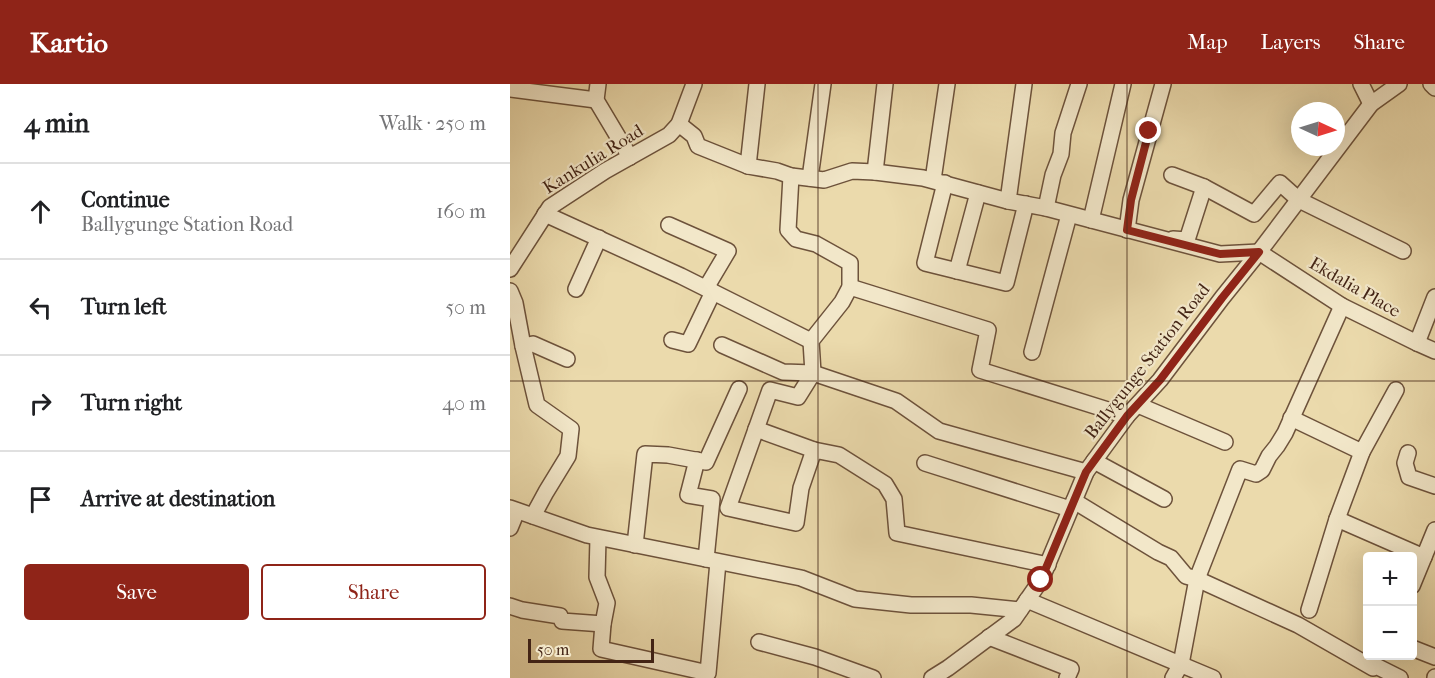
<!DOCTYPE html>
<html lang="en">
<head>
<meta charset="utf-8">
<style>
  body { margin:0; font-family:"IM FELL French Canon",serif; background:#f6f6f6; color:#202124 }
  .controls { position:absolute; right:18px; bottom:18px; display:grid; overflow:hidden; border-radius:6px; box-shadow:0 6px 24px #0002 }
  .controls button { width:54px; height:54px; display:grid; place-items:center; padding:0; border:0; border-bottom:2px solid #e0e0e0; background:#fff; color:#202124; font:30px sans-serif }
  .compass { position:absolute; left:781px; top:18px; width:54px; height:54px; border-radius:50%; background:#fff; box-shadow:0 6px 24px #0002; rotate:94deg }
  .scale { position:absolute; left:18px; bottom:15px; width:126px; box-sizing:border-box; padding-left:6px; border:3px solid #432415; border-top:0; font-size:16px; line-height:21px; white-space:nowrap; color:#432415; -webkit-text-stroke:4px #f2e7c9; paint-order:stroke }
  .stop { position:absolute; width:18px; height:18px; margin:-14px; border:4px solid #8f2418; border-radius:50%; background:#fff }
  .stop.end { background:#8f2418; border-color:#fff; box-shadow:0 2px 6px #0008 }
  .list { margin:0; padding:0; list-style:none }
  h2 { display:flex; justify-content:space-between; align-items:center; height:78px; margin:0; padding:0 24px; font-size:26px }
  h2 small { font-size:20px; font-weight:400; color:#757577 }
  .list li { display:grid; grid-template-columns:39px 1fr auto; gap:18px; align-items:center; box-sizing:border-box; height:96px; padding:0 24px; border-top:2px solid #e0e0e0 }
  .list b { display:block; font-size:22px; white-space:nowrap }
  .list p { margin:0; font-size:20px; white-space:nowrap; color:#757577 }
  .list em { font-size:20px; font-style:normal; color:#757577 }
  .actions { display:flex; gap:12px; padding:18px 24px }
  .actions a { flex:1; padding:14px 0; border:2px solid #8f2418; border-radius:6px; text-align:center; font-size:21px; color:#8f2418 }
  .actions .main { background:#8f2418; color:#fff }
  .icon { flex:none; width:33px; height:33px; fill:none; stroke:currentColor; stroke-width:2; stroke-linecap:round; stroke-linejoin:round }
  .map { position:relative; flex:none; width:925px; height:594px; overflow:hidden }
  header { display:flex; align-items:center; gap:36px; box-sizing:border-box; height:84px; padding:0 30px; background:#8f2418; color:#fff }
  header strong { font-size:28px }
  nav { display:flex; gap:33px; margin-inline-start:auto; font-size:21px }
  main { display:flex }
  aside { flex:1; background:#fff }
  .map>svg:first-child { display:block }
</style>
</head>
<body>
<header>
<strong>Kartio</strong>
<nav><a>Map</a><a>Layers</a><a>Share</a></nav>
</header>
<main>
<aside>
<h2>4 min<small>Walk · 250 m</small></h2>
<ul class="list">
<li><svg class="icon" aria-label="ahead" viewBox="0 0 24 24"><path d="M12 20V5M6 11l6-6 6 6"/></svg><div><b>Continue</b><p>Ballygunge Station Road</p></div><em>160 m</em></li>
<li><svg class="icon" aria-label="left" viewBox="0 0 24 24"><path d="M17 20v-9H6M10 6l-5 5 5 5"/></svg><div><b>Turn left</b></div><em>50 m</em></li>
<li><svg class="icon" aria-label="right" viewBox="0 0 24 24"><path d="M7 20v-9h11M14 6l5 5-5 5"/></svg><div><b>Turn right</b></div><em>40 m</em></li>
<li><svg class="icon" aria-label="arrive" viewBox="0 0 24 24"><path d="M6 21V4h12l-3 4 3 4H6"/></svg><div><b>Arrive at destination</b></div></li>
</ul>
<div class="actions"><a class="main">Save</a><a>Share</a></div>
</aside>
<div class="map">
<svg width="925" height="594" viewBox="0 0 925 594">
  <rect width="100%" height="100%" fill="#ebdaac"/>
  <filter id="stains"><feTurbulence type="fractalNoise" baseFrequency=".00333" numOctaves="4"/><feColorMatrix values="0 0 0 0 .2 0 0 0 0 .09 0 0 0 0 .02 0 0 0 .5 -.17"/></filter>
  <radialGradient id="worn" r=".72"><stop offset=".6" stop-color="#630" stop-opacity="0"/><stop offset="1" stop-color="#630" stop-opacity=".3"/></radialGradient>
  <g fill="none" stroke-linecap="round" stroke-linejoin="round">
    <g stroke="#6d523b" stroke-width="18">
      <g id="street">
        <path d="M 88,0 L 86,16 L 120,73"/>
        <path d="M 851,0 L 861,20"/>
        <path d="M 921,0 L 925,4"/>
        <path d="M 0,5 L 86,16"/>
        <path d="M 169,40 L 184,52 L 188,62 L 238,82 L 267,87 L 281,92 L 314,96 L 342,87 L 365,88 L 413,94 L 498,117 L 536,124 L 710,170 L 749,168 L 832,222 L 907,259 L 925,267"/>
        <path d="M 238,82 L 247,0"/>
        <path d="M 365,88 L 375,0"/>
        <path d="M 662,91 L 694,103 L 744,130 L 770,99 L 789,116 L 893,167"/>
        <path d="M 281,92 L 278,146 L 286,155 L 306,160 L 340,179 L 340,203 L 332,218 L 301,257 L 303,289 L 288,313 L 260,306 L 218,424 L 286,439 L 291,404 L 304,366 L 329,371 L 375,400 L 384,415 L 387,449 L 538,481"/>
        <path d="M 300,94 L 313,0"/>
        <path d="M 423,96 L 437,0"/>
        <path d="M 435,99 L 415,179 L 496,199 L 516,120"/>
        <path d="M 498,117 L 514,0"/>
        <path d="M 536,124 L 543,91 L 551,70 L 553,49 L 569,0"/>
        <path d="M 35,130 L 171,192 L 301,257"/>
        <path d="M 581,136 L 613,0"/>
        <path d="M 159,141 L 218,167 L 196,204"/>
        <path d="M 617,146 L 621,116 L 653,0"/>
        <path d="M 663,155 L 677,156 L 694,103"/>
        <path d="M 0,185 L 40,123 L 95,87 L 159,51 L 169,40 L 184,0"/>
        <path d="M 447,187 L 468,109"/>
        <path d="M 340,203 L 478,246 L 470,286 L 617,332"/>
        <path d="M 66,205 L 89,154"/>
        <path d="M 0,207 L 5,219 L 13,262 L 27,321 L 61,345 L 58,372 L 36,408 L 23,432"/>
        <path d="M 162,256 L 178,260 L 203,208"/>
        <path d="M 907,259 L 925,213"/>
        <path d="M 212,261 L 273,288 L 303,289 L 386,317 L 429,347 L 576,388"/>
        <path d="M 13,262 L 23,260 L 57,275"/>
        <path d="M 522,268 L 559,131"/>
        <path d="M 628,321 L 715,358"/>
        <path d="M 781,334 L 852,368"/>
        <path d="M 246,345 L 304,366"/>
        <path d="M 898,369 L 895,379 L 899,393 L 925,402"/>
        <path d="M 187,376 L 178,411 L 202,415 L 196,475"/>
        <path d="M 584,377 L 654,415"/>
        <path d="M 415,379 L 560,425"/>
        <path d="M 564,417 L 648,468 L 661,474 L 676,492 L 687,495 L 788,541 L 863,584 L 866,582 L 890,594"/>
        <path d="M 0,424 L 77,451 L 291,494 L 345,515 L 401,521 L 461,521 L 510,526"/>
        <path d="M 827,435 L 914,473"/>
        <path d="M 0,444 L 7,427"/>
        <path d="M 88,454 L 87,493 L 97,519 L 93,540 L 91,565 L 198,589 L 208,478"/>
        <path d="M 125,461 L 135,370 L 158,371 L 196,378 L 229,305"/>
        <path d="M 902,502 L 925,446"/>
        <path d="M 517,516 L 703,594"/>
        <path d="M 0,522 L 12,526 L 50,532 L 52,537 L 93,540"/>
        <path d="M 799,526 L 827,435 L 852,368 L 886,306"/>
        <path d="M 479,553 L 561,585 L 557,594"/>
        <path d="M 249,558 L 305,573 L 363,594"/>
        <path d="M 902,564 L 925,573"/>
        <path d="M 422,594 L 438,584 L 504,535 L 531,496 L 576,388 L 617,332 L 650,296 L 712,214 L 749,168 L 861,20 L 889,0"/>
        <path d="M 663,594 L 671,580 L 687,495 L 730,385 L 746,390 L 752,386 L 759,372 L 767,362 L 775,349 L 832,222"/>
        <path d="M 925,594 L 925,593"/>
      </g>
    </g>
    <use href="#street" stroke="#f2e7c9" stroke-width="15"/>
  </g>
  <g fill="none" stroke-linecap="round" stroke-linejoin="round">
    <path stroke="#8f2418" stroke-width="8" d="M 531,496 L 576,388 L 617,332 L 650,296 L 712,214 L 749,168 L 710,170 L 617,146 L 621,116 L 639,47"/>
  </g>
  <path fill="none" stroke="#432415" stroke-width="1.5" stroke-opacity="0.55" d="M 308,0 L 308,594M 617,0 L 617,594M 0,297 L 925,297"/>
  <g text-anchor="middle" stroke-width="4.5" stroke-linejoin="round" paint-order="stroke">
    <g font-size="18" fill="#432415" stroke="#f2e7c9">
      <text transform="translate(83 75) rotate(-32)" y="6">Kankulia Road</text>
      <text transform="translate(845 203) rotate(30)" y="6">Ekdalia Place</text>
      <text transform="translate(637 277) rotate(-52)" y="6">Ballygunge Station Road</text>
    </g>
  </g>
  <rect width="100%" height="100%" filter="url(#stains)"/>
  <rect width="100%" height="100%" fill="url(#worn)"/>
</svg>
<div class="controls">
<button>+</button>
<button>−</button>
</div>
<svg class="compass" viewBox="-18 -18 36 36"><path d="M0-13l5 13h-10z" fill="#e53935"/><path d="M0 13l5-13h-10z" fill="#757577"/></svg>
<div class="scale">50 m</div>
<div class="stop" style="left:531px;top:496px"></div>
<div class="stop end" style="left:639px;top:47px"></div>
</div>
</main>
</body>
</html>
